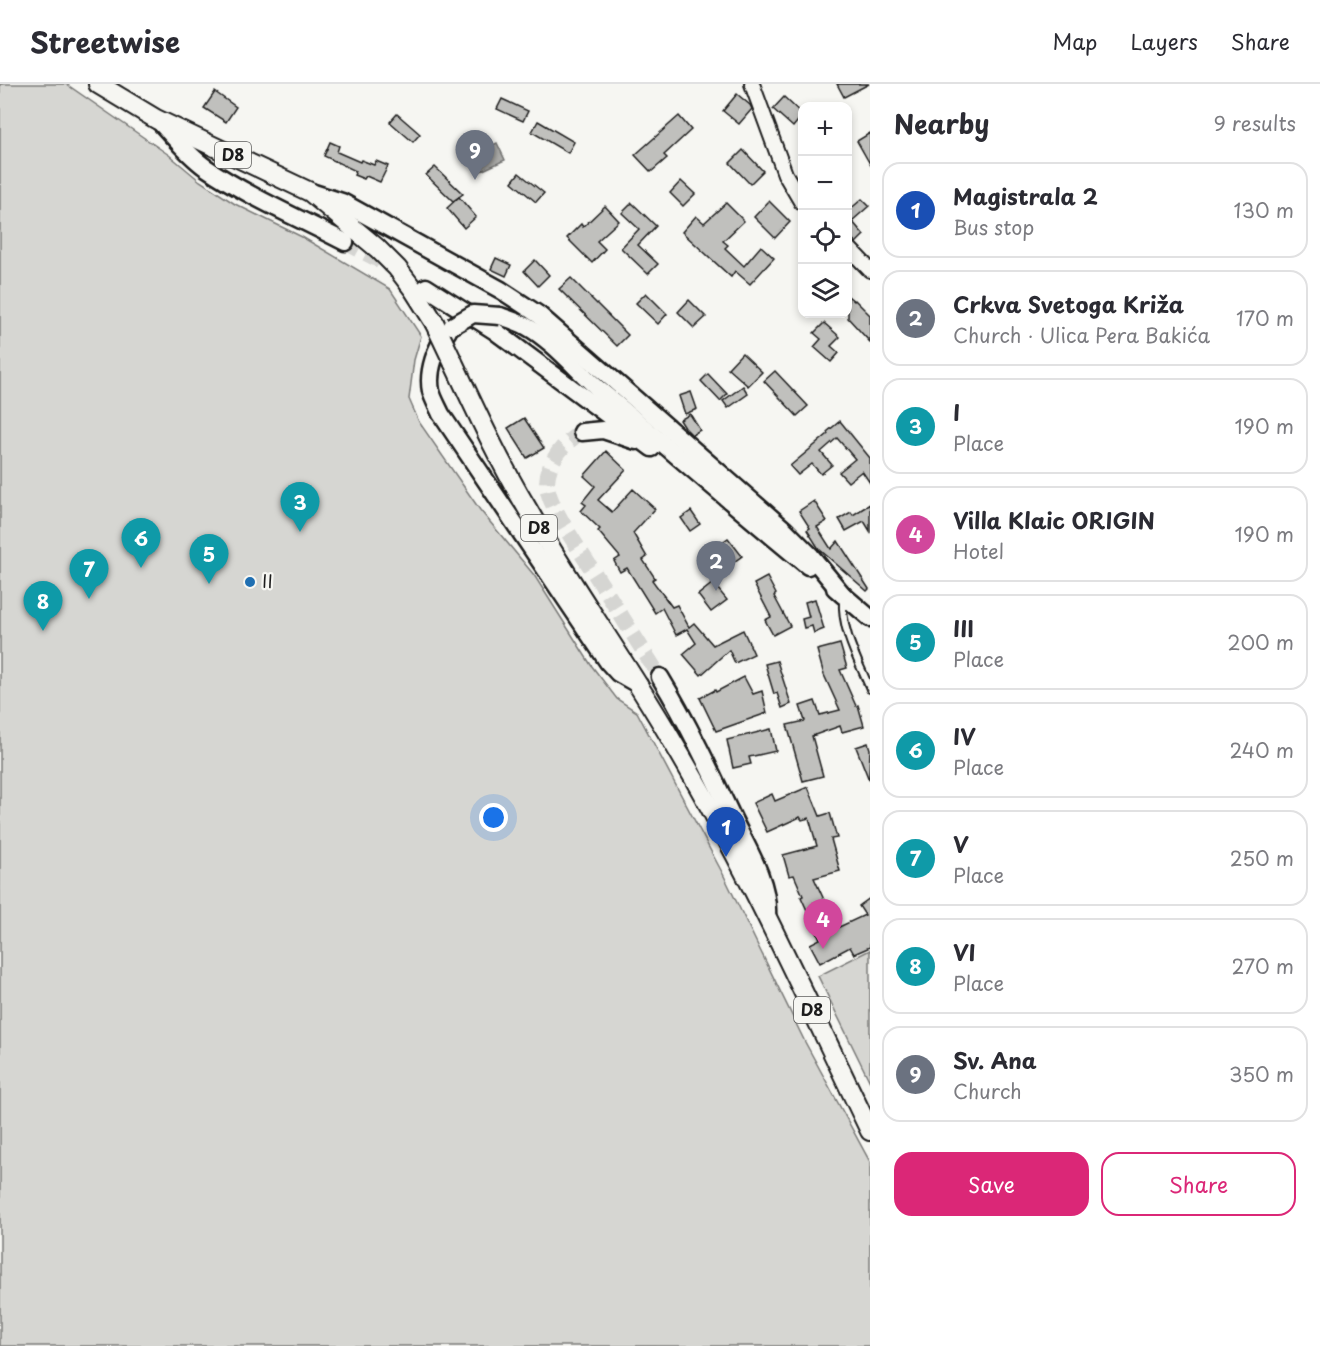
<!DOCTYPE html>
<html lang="en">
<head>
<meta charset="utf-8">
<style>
  body { margin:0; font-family:"Playpen Sans",sans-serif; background:#f2f2f3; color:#2b2b33 }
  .controls { position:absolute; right:18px; top:18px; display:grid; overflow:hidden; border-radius:12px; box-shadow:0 3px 9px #0003 }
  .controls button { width:54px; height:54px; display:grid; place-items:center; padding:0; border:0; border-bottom:2px solid #e1e1e2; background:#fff; color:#2b2b33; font:30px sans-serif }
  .you { position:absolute; left:494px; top:734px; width:21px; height:21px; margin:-15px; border:4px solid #fff; border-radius:50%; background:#1a73e8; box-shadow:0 0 0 9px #1a73e833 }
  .badge { display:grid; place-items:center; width:39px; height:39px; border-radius:50%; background:#db2777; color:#fff; font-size:20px; font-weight:700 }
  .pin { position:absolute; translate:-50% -50px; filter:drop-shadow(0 2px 3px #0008) }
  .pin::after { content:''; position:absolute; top:32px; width:21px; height:18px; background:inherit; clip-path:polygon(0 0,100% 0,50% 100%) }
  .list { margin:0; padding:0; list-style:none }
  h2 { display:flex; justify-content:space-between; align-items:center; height:78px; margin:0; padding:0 24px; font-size:26px }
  h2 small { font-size:20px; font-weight:400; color:#7c7c81 }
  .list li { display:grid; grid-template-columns:39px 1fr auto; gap:18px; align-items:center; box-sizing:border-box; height:96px; margin:0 12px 12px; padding:0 12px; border:2px solid #e1e1e2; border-radius:18px }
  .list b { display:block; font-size:22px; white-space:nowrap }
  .list p { margin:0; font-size:20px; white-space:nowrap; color:#7c7c81 }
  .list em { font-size:20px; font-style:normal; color:#7c7c81 }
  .actions { display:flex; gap:12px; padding:18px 24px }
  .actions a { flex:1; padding:14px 0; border:2px solid #db2777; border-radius:18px; text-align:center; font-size:21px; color:#db2777 }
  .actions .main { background:#db2777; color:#fff }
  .icon { flex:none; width:33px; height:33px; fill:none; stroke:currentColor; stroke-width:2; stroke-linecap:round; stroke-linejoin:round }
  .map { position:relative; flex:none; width:870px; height:1262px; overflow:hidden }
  header { display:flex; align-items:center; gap:36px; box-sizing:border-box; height:84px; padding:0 30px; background:#fff; border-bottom:2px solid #e1e1e2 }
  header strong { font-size:28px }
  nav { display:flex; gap:33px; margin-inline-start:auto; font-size:21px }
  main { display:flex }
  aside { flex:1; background:#fff }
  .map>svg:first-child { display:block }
</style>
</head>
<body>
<header>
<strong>Streetwise</strong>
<nav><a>Map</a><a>Layers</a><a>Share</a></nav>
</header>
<main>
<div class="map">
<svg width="870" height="1262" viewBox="0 0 870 1262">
  <rect width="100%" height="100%" fill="#f6f6f2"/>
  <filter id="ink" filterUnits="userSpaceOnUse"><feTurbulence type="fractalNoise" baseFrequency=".0167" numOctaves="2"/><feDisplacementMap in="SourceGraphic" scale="12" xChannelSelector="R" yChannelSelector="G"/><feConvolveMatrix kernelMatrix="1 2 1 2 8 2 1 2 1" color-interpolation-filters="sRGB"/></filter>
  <g filter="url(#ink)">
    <g fill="#d6d6d2" stroke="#797977" stroke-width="1.5">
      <path d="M 0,0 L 66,0 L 169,71 L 200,97 L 235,120 L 302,153 L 390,205 L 421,252 L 414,276 L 409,315 L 419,338 L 480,426 L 534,491 L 591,581 L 617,615 L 637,628 L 723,790 L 805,958 L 870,1078 L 870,1262 L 0,1262 Z"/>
      <path d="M 870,866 L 870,998 L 818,892 Z"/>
    </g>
    <path fill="#acaca9" stroke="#727271" stroke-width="1.5" d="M 497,59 L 505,76 L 481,87 L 472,72 Z"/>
    <g fill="#c0c0bd" stroke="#1c1c1c" stroke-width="1.5">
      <path d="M 837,0 L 869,0 L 844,13 Z"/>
      <path d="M 215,8 L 236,23 L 226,38 L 204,24 Z"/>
      <path d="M 737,10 L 750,21 L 752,25 L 739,40 L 723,27 Z"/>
      <path d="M 784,13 L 802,30 L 802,32 L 793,43 L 773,25 Z"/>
      <path d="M 502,15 L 528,27 L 523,37 L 497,25 Z"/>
      <path d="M 397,30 L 420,50 L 413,58 L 390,38 Z"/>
      <path d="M 679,32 L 691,46 L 664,71 L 667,74 L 651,88 L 635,71 Z"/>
      <path d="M 538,37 L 574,58 L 568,69 L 532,48 Z"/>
      <path d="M 870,49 L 870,80 L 857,57 Z"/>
      <path d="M 330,58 L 339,62 L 337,68 L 360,78 L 361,76 L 374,81 L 376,77 L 388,82 L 380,98 L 366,92 L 364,95 L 354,91 L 356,87 L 324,72 Z"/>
      <path d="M 743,66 L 763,87 L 750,100 L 730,79 Z"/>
      <path d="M 435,83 L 463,110 L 453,117 L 426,91 Z"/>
      <path d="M 519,89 L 544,109 L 536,118 L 512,98 Z"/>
      <path d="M 681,97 L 695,110 L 683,122 L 670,109 Z"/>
      <path d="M 459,113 L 476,133 L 464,144 L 447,124 Z"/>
      <path d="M 862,115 L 869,122 L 852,137 L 864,151 L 856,159 L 848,150 L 848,127 Z"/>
      <path d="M 769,117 L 790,138 L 775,154 L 754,133 Z"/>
      <path d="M 632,119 L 656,142 L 638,161 L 658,180 L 648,190 L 621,164 L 639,145 L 622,129 Z"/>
      <path d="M 726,119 L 744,137 L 723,157 L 728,161 L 725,164 L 744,182 L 761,162 L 774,174 L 750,200 L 735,187 L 731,193 L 682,148 L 696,132 L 704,139 Z"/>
      <path d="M 605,122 L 619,137 L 597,157 L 605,165 L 592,179 L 567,154 L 581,140 L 583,143 Z"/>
      <path d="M 496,174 L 511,181 L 506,192 L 491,185 Z"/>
      <path d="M 535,176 L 549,191 L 538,202 L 524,187 Z"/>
      <path d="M 571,194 L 628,251 L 617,262 L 559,205 Z"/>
      <path d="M 646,209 L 667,230 L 658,240 L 636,219 Z"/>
      <path d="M 848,212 L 854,217 L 855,216 L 870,231 L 870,258 L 848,234 Z"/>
      <path d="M 689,216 L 706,233 L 694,244 L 678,228 Z"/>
      <path d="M 824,239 L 840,253 L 831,262 L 839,269 L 831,278 L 814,263 L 821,255 L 814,249 Z"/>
      <path d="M 742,269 L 762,288 L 748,302 L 728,284 Z"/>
      <path d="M 775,287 L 808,322 L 797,332 L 764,297 Z"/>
      <path d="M 708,290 L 727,310 L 720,317 L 701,297 Z"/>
      <path d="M 743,302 L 748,310 L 728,324 L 723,317 Z"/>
      <path d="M 691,308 L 697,325 L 685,330 L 679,312 Z"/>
      <path d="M 690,330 L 700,346 L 692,351 L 685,344 L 680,336 Z"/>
      <path d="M 524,334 L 544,364 L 527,374 L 508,344 Z"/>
      <path d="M 840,337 L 870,374 L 870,399 L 862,387 L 848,398 L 839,388 L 855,375 L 837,354 L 821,368 L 832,381 L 821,390 L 812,380 L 798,391 L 790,382 L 828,350 L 827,348 Z"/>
      <path d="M 606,367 L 626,386 L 598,416 L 612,428 L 633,405 L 655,425 L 633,449 L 647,473 L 643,476 L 655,494 L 652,496 L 672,523 L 677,521 L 689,543 L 694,539 L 713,561 L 743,546 L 754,570 L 735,579 L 729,566 L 701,591 L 683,570 L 696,559 L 687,545 L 676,551 L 662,524 L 655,529 L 627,484 L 620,488 L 614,477 L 620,473 L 598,447 L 600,445 L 581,427 L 586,421 L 582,418 L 595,402 L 584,392 Z"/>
      <path d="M 814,417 L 827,437 L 817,443 L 831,465 L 838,457 L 869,505 L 867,507 L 819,465 L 807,446 L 810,444 L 799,427 Z"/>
      <path d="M 870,420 L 870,447 L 864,437 L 846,447 L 839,435 L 851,428 L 853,431 Z"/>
      <path d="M 691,427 L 700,440 L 690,447 L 681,434 Z"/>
      <path d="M 728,454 L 742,472 L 727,483 L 713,465 Z"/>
      <path d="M 767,493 L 776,510 L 774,512 L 790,542 L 773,551 L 765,536 L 771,533 L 754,500 Z"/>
      <path d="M 713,499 L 727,516 L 711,528 L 698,511 Z"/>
      <path d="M 815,515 L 824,545 L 814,549 L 812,542 L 804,544 L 802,535 L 809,533 L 805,518 Z"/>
      <path d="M 840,560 L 847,584 L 840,586 L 856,622 L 858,621 L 864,642 L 842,648 L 840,642 L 812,652 L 823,692 L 803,697 L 787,641 L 805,637 L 800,622 L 815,617 L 820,631 L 840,626 L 824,591 L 817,566 Z"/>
      <path d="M 777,577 L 791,620 L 782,624 L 777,609 L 774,610 L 765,580 Z"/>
      <path d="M 744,593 L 753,610 L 762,607 L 767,629 L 716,647 L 700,614 L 715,606 L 716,608 Z"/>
      <path d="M 771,645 L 776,667 L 749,673 L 751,680 L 733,684 L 727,656 Z"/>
      <path d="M 868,659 L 870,665 L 869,696 L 856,663 Z"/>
      <path d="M 808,703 L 820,732 L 830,729 L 837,754 L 831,755 L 840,787 L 814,794 L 837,844 L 865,831 L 859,822 L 870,814 L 870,863 L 854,870 L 850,863 L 820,879 L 810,860 L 820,855 L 801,813 L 803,812 L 794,791 L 789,792 L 783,771 L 817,762 L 809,734 L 802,736 L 800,733 L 767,748 L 753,719 L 772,710 L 775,717 Z"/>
    </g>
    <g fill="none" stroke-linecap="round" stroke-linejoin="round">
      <g stroke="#d5d5d2" stroke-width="16" stroke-dasharray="16 8" stroke-linecap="butt">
        <path d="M 345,158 L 392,183"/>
        <path d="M 582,348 C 564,358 547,378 547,399 C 546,419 580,466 591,484 C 614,520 637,557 660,593"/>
      </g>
      <g stroke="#1c1c1c" stroke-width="10">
        <path id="service" d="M 843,515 C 841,547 858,576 870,605"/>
      </g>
      <g stroke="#1c1c1c" stroke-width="18">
        <g id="tertiary">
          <path d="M 752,0 L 785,90 L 802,119"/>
          <path d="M 848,163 L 870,186"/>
        </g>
      </g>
      <g stroke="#1c1c1c" stroke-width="21">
        <g id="secondary">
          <path d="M 159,37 C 174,53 187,70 205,83 C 249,113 299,134 345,158"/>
          <path d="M 311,108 L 342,118 L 501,206 L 539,231 L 784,445 L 811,472 L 843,511"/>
          <path d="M 426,203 L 495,247 L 652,364"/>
          <path d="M 500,232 C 509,235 518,238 526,242 C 555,258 577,287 602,308 C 671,366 738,425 808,482"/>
          <path d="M 448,247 C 436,263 427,287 431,307 C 433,315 438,323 441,330 L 608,578 L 618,589 L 639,601"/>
          <path d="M 582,348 L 603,346 L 636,357"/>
          <path d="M 835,504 L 870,534"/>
          <path d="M 660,593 C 688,639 711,688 734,737 C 748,765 769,799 767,831"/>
        </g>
      </g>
      <g stroke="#1c1c1c" stroke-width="22">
        <g id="primary">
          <path d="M 98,0 L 156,35 L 310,108 L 377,164 L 397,184 L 413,205 L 434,238"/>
          <path d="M 453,278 C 476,327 499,377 527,424 C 572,503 625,576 671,655 C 746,781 806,915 870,1047"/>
        </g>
      </g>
      <use href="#service" stroke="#f6f6f2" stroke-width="6"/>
      <use href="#tertiary" stroke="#f6f6f2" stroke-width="14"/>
      <use href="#secondary" stroke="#f6f6f2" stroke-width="16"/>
      <use href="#primary" stroke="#f6f6f2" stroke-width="18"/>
      <g stroke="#1c1c1c" stroke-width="21" stroke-linecap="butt">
        <path id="secondary-bridge" d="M 452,242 L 473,230 L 500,232"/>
      </g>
      <g stroke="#1c1c1c" stroke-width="22" stroke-linecap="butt">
        <path id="primary-bridge" d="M 434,238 L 453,278"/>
      </g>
      <use href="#secondary-bridge" stroke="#f6f6f2" stroke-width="16"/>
      <use href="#primary-bridge" stroke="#f6f6f2" stroke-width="18"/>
    </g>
  </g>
  <circle fill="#1f6fb2" stroke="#f6f6f2" stroke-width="2" cx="250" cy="498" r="6"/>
  <g text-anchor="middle" stroke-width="4.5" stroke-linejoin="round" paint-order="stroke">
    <g fill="#f6f6f2" stroke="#5d5d5c" stroke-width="1.5">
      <rect x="215" y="58" width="36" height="26" rx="4.5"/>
      <rect x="521" y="431" width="36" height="26" rx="4.5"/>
      <rect x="794" y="913" width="36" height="26" rx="4.5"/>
    </g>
    <g font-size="16" font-weight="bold" fill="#1c1c1c">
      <text x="233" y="77">D8</text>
      <text x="539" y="450">D8</text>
      <text x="812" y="932">D8</text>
    </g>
    <g font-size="18" fill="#1c1c1c" stroke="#f6f6f2" text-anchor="start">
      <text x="262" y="504">II</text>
    </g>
  </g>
</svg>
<div class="controls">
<button>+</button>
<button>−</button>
<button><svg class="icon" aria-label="locate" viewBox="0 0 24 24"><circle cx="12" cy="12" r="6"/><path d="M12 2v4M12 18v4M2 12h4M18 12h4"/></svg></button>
<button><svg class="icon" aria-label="layers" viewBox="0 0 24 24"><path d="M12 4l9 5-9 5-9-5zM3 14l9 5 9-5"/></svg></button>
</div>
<div class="you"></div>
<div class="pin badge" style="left:726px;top:773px;background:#1a4fb4">1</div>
<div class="pin badge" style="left:716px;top:507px;background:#6b7280">2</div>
<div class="pin badge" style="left:300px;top:448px;background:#0f9aa8">3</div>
<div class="pin badge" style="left:823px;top:865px;background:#d1479c">4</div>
<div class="pin badge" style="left:209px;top:500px;background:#0f9aa8">5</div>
<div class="pin badge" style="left:141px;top:484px;background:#0f9aa8">6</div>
<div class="pin badge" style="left:89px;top:515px;background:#0f9aa8">7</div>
<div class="pin badge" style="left:43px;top:547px;background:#0f9aa8">8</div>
<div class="pin badge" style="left:475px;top:96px;background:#6b7280">9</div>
</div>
<aside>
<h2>Nearby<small>9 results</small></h2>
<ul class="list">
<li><span class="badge" style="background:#1a4fb4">1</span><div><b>Magistrala 2</b><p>Bus stop</p></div><em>130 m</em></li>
<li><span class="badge" style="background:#6b7280">2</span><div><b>Crkva Svetoga Križa</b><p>Church · Ulica Pera Bakića</p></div><em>170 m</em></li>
<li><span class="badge" style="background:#0f9aa8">3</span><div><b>I</b><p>Place</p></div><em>190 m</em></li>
<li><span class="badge" style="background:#d1479c">4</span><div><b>Villa Klaic ORIGIN</b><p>Hotel</p></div><em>190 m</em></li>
<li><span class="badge" style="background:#0f9aa8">5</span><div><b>III</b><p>Place</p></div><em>200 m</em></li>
<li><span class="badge" style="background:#0f9aa8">6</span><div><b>IV</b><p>Place</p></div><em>240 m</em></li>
<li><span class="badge" style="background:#0f9aa8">7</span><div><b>V</b><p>Place</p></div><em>250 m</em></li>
<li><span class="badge" style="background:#0f9aa8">8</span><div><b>VI</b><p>Place</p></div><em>270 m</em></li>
<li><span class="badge" style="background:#6b7280">9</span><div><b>Sv. Ana</b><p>Church</p></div><em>350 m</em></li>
</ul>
<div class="actions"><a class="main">Save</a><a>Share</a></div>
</aside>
</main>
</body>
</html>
